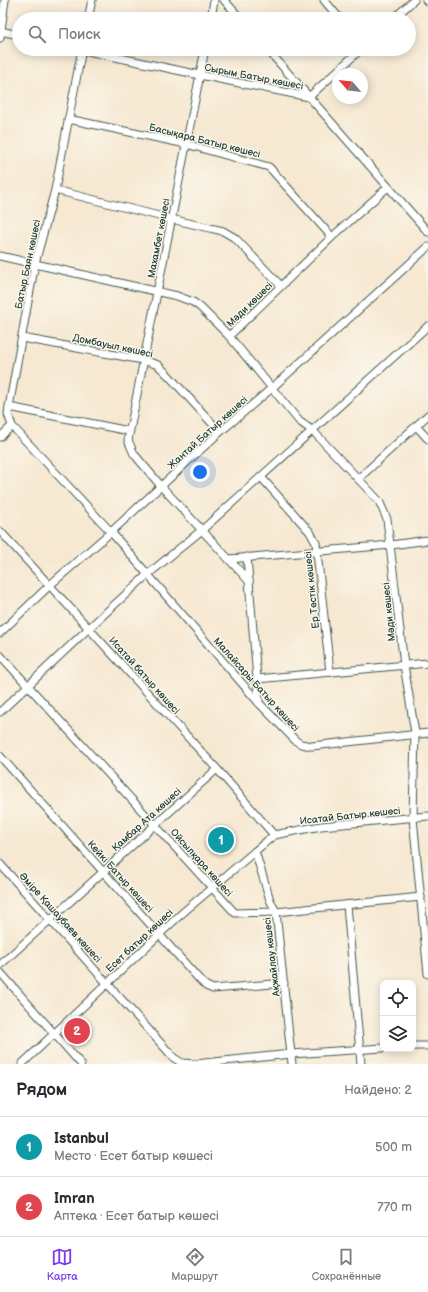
<!DOCTYPE html>
<html lang="ru">
<head>
<meta charset="utf-8">
<style>
  body { margin:0; font-family:"Balsamiq Sans",sans-serif; background:#f7f7f7; color:#2b2b33 }
  .controls { position:absolute; right:12px; bottom:12px; display:grid; overflow:hidden; border-radius:8px; box-shadow:0 2px 10px #0003 }
  .controls button { width:36px; height:36px; display:grid; place-items:center; padding:0; border:0; border-bottom:1px solid #e1e1e2; background:#fff; color:#2b2b33; font:20px sans-serif }
  .compass { position:absolute; left:332px; top:68px; width:36px; height:36px; border-radius:50%; background:#fff; box-shadow:0 2px 10px #0003; rotate:298deg }
  .you { position:absolute; left:200px; top:472px; width:14px; height:14px; margin:-10px; border:3px solid #fff; border-radius:50%; background:#1a73e8; box-shadow:0 0 0 6px #1a73e833 }
  .badge { display:grid; place-items:center; width:26px; height:26px; border-radius:50%; background:#7c3aed; color:#fff; font-size:13px; font-weight:700 }
  .pin { position:absolute; translate:-50% -50%; border:2px solid #fff; box-shadow:0 1px 4px #0006 }
  .list { margin:0; padding:0; list-style:none }
  h2 { display:flex; justify-content:space-between; align-items:center; height:52px; margin:0; padding:0 16px; font-size:17px }
  h2 small { font-size:13px; font-weight:400; color:#7c7c81 }
  .list li { display:grid; grid-template-columns:26px 1fr auto; gap:12px; align-items:center; box-sizing:border-box; height:60px; padding:0 16px; border-top:1px solid #e1e1e2 }
  .list b { display:block; font-size:15px; white-space:nowrap }
  .list p { margin:0; font-size:13px; white-space:nowrap; color:#7c7c81 }
  .list em { font-size:13px; font-style:normal; color:#7c7c81 }
  .icon { flex:none; width:22px; height:22px; fill:none; stroke:currentColor; stroke-width:2; stroke-linecap:round; stroke-linejoin:round }
  .map { position:relative; flex:none; width:428px; height:1064px; overflow:hidden }
  .search { position:absolute; background:#fff; box-shadow:0 2px 10px #0003; left:12px; right:12px; top:12px; height:44px; display:flex; align-items:center; gap:10px; box-sizing:border-box; padding:0 14px; border-radius:22px; color:#7c7c81; font-size:15px }
  .sheet { height:172px; background:#fff }
  nav { display:flex; justify-content:space-around; align-items:center; box-sizing:border-box; height:56px; border-top:1px solid #e1e1e2; background:#fff; font-size:11px; color:#7c7c81 }
  nav a { display:grid; justify-items:center; gap:2px }
  nav .on { color:#7c3aed }
  .map>svg:first-child { display:block }
</style>
</head>
<body>
<div class="map">
<svg width="428" height="1064" viewBox="0 0 428 1064">
  <rect width="100%" height="100%" fill="#fbf7ec"/>
  <filter id="ink" filterUnits="userSpaceOnUse"><feTurbulence type="fractalNoise" baseFrequency=".025" numOctaves="2"/><feDisplacementMap in="SourceGraphic" scale="8" xChannelSelector="R" yChannelSelector="G"/><feConvolveMatrix kernelMatrix="1 2 1 2 8 2 1 2 1" color-interpolation-filters="sRGB"/></filter>
  <filter id="wash" filterUnits="userSpaceOnUse"><feTurbulence type="fractalNoise" baseFrequency=".012" numOctaves="4" result="noise"/><feDisplacementMap in="SourceGraphic" scale="16" xChannelSelector="R" yChannelSelector="G"/><feGaussianBlur stdDeviation="0.9" result="paint"/><feColorMatrix in="noise" values="0 0 0 0 0 0 0 0 0 0 0 0 0 0 0 0 0 1.4 0 .05"/><feComposite in="paint" operator="in"/></filter>
  <g filter="url(#wash)">
    <rect width="100%" height="100%" fill="#f6e8d1"/>
  </g>
  <g filter="url(#ink)">
    <g fill="none" stroke-linecap="round" stroke-linejoin="round">
      <g stroke="#3f574c" stroke-width="9">
        <g id="minor">
          <path d="M 224,0 L 241,19"/>
          <path d="M 324,0 L 340,19"/>
          <path d="M 426,0 L 428,2"/>
          <path d="M 88,19 L 92,0"/>
          <path d="M 211,19 L 214,0"/>
          <path d="M 393,19 L 414,0"/>
          <path d="M 0,31 L 19,35"/>
          <path d="M 0,38 L 5,0"/>
          <path d="M 78,49 L 200,75 L 309,97"/>
          <path d="M 82,49 L 55,190 L 35,263 L 9,407 L 8,414 L 12,426 L 111,532 L 259,703 L 296,741 L 301,744 L 312,746 L 428,733"/>
          <path d="M 205,49 L 128,440 L 134,454 L 161,486 L 249,581"/>
          <path d="M 267,49 L 428,232"/>
          <path d="M 309,97 L 361,49"/>
          <path d="M 68,119 L 186,144 L 269,167 L 332,237"/>
          <path d="M 55,190 L 171,219 L 223,231 L 235,238 L 281,286"/>
          <path d="M 0,256 L 177,296 L 193,302 L 200,307 L 229,336 L 332,237 L 388,187"/>
          <path d="M 229,336 L 299,421 L 313,431 L 379,501 L 387,519 L 404,665 L 415,733 L 413,818 L 428,974"/>
          <path d="M 22,338 L 143,360 L 158,365 L 169,376 L 220,432"/>
          <path d="M 9,407 L 129,431"/>
          <path d="M 416,426 L 428,439"/>
          <path d="M 0,437 L 12,426"/>
          <path d="M 261,477 L 310,532 L 316,543 L 330,672"/>
          <path d="M 358,479 L 428,415"/>
          <path d="M 0,531 L 217,769 L 274,835"/>
          <path d="M 247,557 L 259,703"/>
          <path d="M 229,559 L 391,545 L 428,540"/>
          <path d="M 0,633 L 50,585 L 111,532 L 220,432 L 272,388 L 428,247"/>
          <path d="M 0,655 L 235,913 L 276,912 L 421,897"/>
          <path d="M 257,679 L 428,663"/>
          <path d="M 0,712 L 89,628 L 147,575 L 202,530 L 428,326"/>
          <path d="M 0,756 L 198,978 L 206,986 L 213,989 L 284,983"/>
          <path d="M 255,851 L 270,900 L 276,912 L 292,1064"/>
          <path d="M 0,864 L 174,1058 L 182,1063 L 195,1064 L 291,1054 L 383,1048"/>
          <path d="M 347,905 L 361,1064"/>
          <path d="M 0,965 L 217,769"/>
          <path d="M 0,972 L 81,1064"/>
          <path d="M 413,1046 L 428,1046"/>
          <path d="M 22,1064 L 180,915 L 274,835 L 321,826 L 428,816"/>
        </g>
      </g>
      <use href="#minor" stroke="#fff" stroke-width="7"/>
    </g>
  </g>
  <g text-anchor="middle" stroke-width="3" stroke-linejoin="round" paint-order="stroke">
    <g font-size="10" fill="#1f3d34" stroke="#fbf7ec">
      <text transform="translate(254 76) rotate(11)" y="4">Сырым Батыр көшесі</text>
      <text transform="translate(205 140) rotate(14)" y="4">Басықара Батыр көшесі</text>
      <text transform="translate(158 238) rotate(-79)" y="4">Махамбет көшесі</text>
      <text transform="translate(27 264) rotate(-78)" y="4">Батыр Баян көшесі</text>
      <text transform="translate(249 304) rotate(-44)" y="4">Мәди көшесі</text>
      <text transform="translate(113 345) rotate(12)" y="4">Домбауыл көшесі</text>
      <text transform="translate(207 432) rotate(-42)" y="4">Жантай Батыр көшесі</text>
      <text transform="translate(311 590) rotate(-96)" y="4">Ер Төстік көшесі</text>
      <text transform="translate(388 612) rotate(-96)" y="4">Мәди көшесі</text>
      <text transform="translate(145 675) rotate(48)" y="4">Исатай батыр көшесі</text>
      <text transform="translate(257 684) rotate(48)" y="4">Малайсары Батыр көшесі</text>
      <text transform="translate(350 815) rotate(-6)" y="4">Исатай Батыр көшесі</text>
      <text transform="translate(146 819) rotate(-42)" y="4">Қамбар Ата көшесі</text>
      <text transform="translate(202 862) rotate(48)" y="4">Ойсылқара көшесі</text>
      <text transform="translate(121 876) rotate(48)" y="4">Кейкі Батыр көшесі</text>
      <text transform="translate(61 917) rotate(48)" y="4">Әміре Қашаубаев көшесі</text>
      <text transform="translate(139 940) rotate(-43)" y="4">Есет батыр көшесі</text>
      <text transform="translate(271 957) rotate(-97)" y="4">Ақжайлау көшесі</text>
    </g>
  </g>
</svg>
<div class="controls">
<button><svg class="icon" aria-label="locate" viewBox="0 0 24 24"><circle cx="12" cy="12" r="6"/><path d="M12 2v4M12 18v4M2 12h4M18 12h4"/></svg></button>
<button><svg class="icon" aria-label="layers" viewBox="0 0 24 24"><path d="M12 4l9 5-9 5-9-5zM3 14l9 5 9-5"/></svg></button>
</div>
<svg class="compass" viewBox="-18 -18 36 36"><path d="M0-13l5 13h-10z" fill="#e53935"/><path d="M0 13l5-13h-10z" fill="#7c7c81"/></svg>
<div class="you"></div>
<div class="pin badge" style="left:221px;top:840px;background:#0f9aa8">1</div>
<div class="pin badge" style="left:77px;top:1031px;background:#e0444e">2</div>
<div class="search"><svg class="icon" aria-label="search" viewBox="0 0 24 24"><circle cx="10" cy="10" r="6"/><path d="M15 15l6 6"/></svg>Поиск</div>
</div>
<section class="sheet">
<h2>Рядом<small>Найдено: 2</small></h2>
<ul class="list">
<li><span class="badge" style="background:#0f9aa8">1</span><div><b>Istanbul</b><p>Место · Есет батыр көшесі</p></div><em>500 m</em></li>
<li><span class="badge" style="background:#e0444e">2</span><div><b>Imran</b><p>Аптека · Есет батыр көшесі</p></div><em>770 m</em></li>
</ul>
</section>
<nav>
<a class="on"><svg class="icon" aria-label="map" viewBox="0 0 24 24"><path d="M3 6l6-2 6 2 6-2v14l-6 2-6-2-6 2zM9 4v14M15 6v14"/></svg>Карта</a>
<a><svg class="icon" aria-label="directions" viewBox="0 0 24 24"><path d="M12 3l9 9-9 9-9-9zM9 14v-3h6M13 9l2 2-2 2"/></svg>Маршрут</a>
<a><svg class="icon" aria-label="saved" viewBox="0 0 24 24"><path d="M7 4h10v16l-5-4-5 4z"/></svg>Сохранённые</a>
</nav>
</body>
</html>
